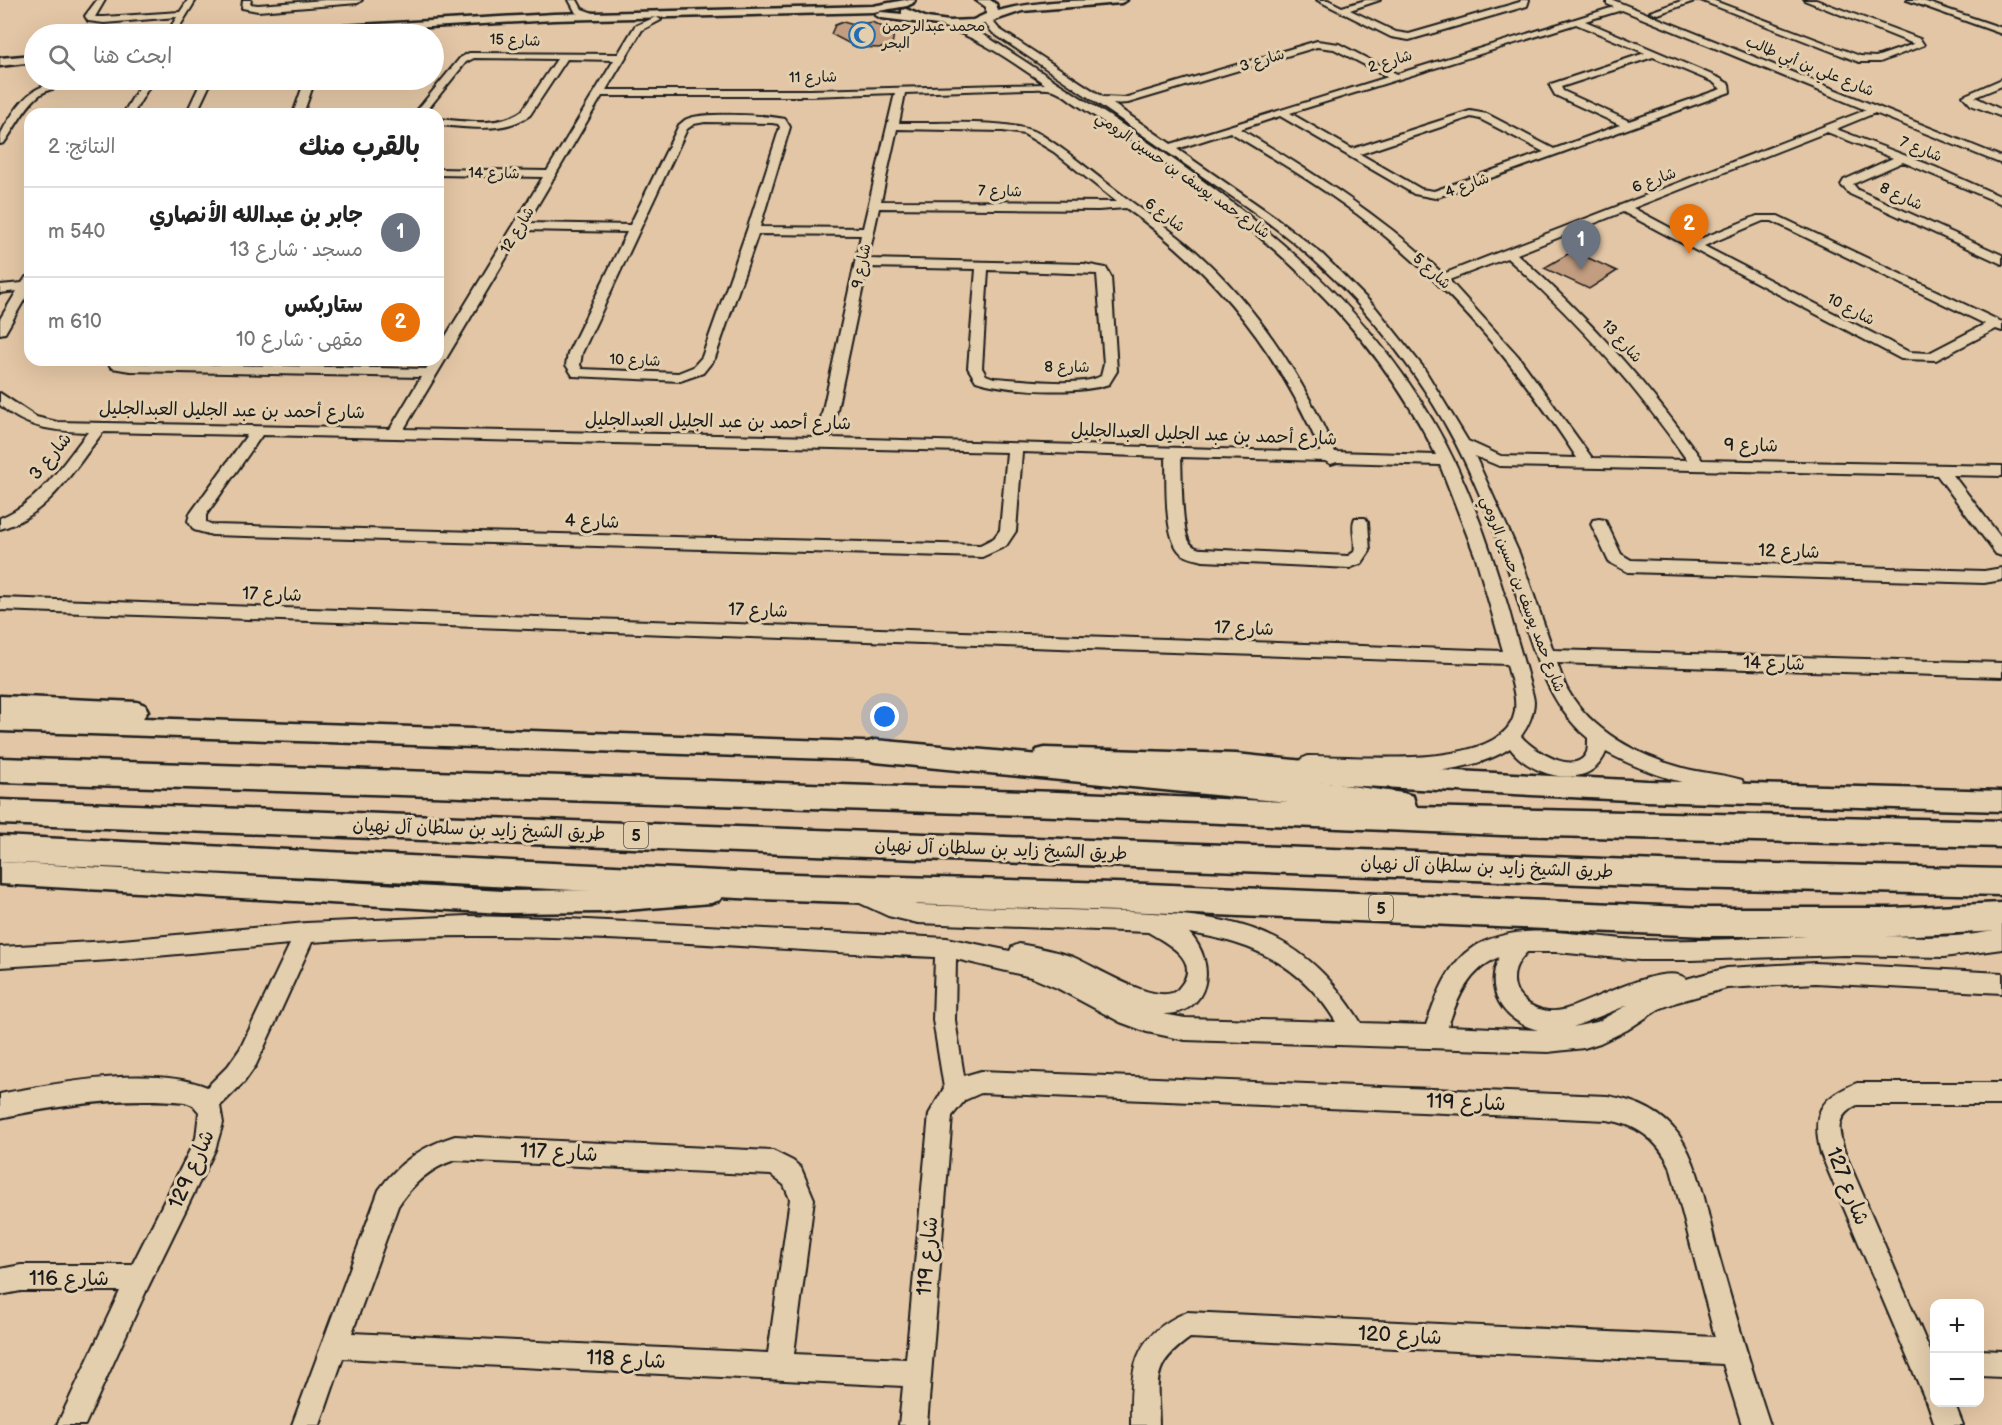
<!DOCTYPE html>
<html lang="ar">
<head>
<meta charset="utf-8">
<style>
  body { margin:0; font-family:"Balsamiq Sans","Playpen Sans Arabic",sans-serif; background:#f2f2f2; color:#222; direction:rtl }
  .controls { position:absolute; right:18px; bottom:18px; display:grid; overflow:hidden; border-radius:12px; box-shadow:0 6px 24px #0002 }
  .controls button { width:54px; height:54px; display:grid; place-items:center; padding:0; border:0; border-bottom:2px solid #e0e0e0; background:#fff; color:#222; font:30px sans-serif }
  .you { position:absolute; left:885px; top:717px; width:21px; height:21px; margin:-15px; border:4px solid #fff; border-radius:50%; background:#1a73e8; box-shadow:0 0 0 9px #1a73e833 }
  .badge { display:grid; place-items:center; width:39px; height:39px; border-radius:50%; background:#0f766e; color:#fff; font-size:20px; font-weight:700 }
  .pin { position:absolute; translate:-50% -50px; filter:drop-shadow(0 2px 3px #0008) }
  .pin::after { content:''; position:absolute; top:32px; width:21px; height:18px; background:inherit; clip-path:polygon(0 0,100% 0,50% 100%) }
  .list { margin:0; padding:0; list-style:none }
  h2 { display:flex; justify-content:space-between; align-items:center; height:78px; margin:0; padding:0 24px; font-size:26px }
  h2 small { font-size:20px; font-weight:400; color:#767676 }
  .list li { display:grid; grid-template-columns:39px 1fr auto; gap:18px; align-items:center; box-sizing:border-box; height:90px; padding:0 24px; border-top:2px solid #e0e0e0 }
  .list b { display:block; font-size:22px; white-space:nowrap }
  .list p { margin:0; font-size:20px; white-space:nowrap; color:#767676 }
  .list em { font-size:20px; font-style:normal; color:#767676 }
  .icon { flex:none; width:33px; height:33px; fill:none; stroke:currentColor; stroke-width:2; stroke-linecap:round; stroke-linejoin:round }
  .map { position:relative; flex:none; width:2002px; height:1425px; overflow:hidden; direction:ltr }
  .search { position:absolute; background:#fff; box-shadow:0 6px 24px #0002; left:24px; top:24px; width:420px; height:66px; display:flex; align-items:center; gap:15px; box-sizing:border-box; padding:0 21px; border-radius:33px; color:#767676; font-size:22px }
  .panel { position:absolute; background:#fff; box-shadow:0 6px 24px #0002; left:24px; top:108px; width:420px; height:258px; border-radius:18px; direction:rtl }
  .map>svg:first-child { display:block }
</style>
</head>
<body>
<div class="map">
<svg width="2002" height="1425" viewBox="0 0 2002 1425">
  <rect width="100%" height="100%" fill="#e3c6a5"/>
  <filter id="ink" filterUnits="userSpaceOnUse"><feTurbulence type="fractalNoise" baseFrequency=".0167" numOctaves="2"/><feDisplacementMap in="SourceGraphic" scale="12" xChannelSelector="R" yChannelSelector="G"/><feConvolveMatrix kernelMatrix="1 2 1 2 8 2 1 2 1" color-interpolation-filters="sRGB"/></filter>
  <g filter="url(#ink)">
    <g fill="#c29d80" stroke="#1c1c1c" stroke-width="1.5">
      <path d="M 843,22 L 854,25 L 872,22 L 891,31 L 894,33 L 892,45 L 881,48 L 856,47 L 831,34 L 835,25 Z"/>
      <path d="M 1573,251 L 1617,271 L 1589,289 L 1544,268 Z"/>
    </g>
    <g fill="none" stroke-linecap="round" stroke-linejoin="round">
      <g stroke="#1c1c1c" stroke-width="4">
        <g id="minor">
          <path d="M 97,0 L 105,0 L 95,17 L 104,17 L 180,12 L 188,0 L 196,0 L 175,34 L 166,34 L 177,17 L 104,23 L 88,21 L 85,16 Z"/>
          <path d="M 243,0 L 251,0 L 250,4 L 258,5 L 325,0 L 362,0 L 358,3 L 258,11 L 242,8 Z"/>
          <path d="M 569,0 L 577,0 L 582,9 L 599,15 L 594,18 L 576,13 Z"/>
          <path d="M 907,0 L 915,0 L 915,1 L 911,4 Z"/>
          <path d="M 1317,0 L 1328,0 L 1342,7 L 1366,0 L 1380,0 L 1350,10 L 1396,32 L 1409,34 L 1520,2 L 1521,0 L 1529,0 L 1527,6 L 1409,40 L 1391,37 Z"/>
          <path d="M 1607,0 L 1613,0 L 2002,157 L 2002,164 L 1875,113 L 1836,129 L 1935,167 L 2002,197 L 2002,204 L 1903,162 L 1853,184 L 1858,190 L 2002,255 L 2002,264 L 1850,194 L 1841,185 L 1844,180 L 1893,158 L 1827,132 L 1633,208 L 1695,241 L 1757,216 L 1778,216 L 2002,322 L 2002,331 L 1996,329 L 1936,360 L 1901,359 L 1623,212 L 1517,254 C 1587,316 1648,384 1702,460 L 2002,466 L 2002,476 L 1953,475 L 2002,539 L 2002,556 L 1996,554 L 1937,475 L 1499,466 L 1475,456 L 1519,553 L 1553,650 L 2002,663 L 2002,677 L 1557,663 C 1560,671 1563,681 1567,689 C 1591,731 1638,756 1683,768 C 1702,773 1723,774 1742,780 L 1744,786 L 1742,792 L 1735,794 C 1689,786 1647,774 1606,752 C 1590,793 1531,777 1510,748 C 1459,782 1367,772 1308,772 L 1301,769 L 1299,764 L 1301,759 L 1308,756 C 1356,756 1485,769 1511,723 C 1521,704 1511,683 1507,664 L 0,610 L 0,598 L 1503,651 L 1476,558 L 1440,465 L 1337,462 L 1331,464 L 1325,461 L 1181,457 C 1182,475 1181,530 1190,543 C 1193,547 1198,549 1203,549 L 1348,556 L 1354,552 C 1357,541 1350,528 1355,518 L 1365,518 L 1368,522 L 1370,551 L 1362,563 L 1350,568 L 1203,561 C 1196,559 1187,558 1181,553 C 1163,537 1167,480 1166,457 L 1022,452 L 1016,531 L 1006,546 L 982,557 L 212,535 L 194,530 L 188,521 L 190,514 L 247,435 L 103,432 C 74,469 48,516 0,529 L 0,518 C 39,503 63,463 88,432 C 55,431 26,429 0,405 L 0,393 L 36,417 L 57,422 L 390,429 L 421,377 L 130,371 L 112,368 L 105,360 L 130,363 L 426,369 L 432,360 L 438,360 L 438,349 L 543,177 L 438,175 L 438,169 L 547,171 L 614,60 L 567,59 L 530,115 C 503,134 469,127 438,125 L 438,119 C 466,121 498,128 522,111 L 557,59 L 474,58 L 466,62 L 424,114 L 414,114 L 460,58 L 469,53 L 618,54 L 635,26 L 656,17 L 661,20 L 642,30 L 606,90 L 811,90 L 1045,84 C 1011,61 980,38 941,26 L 941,22 L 944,21 L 971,29 L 989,38 C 1153,146 1332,247 1433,421 C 1467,479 1489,544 1508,607 C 1514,630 1521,652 1527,674 C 1529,683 1533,693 1534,701 C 1534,713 1528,727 1521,736 C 1531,749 1576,778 1587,752 C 1588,748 1588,742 1588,738 C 1537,697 1525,614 1503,554 C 1490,518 1474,479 1456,444 C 1421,376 1370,311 1313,259 C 1267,218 1213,184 1163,149 C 1107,109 1050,71 993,33 L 982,20 L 990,18 L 999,29 L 1103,97 L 1124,98 L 1317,41 L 1339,44 L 1397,74 L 1614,7 L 1607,4 ZM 1622,10 L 1866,110 L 1443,274 C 1382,216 1312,172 1240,129 L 1280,116 L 1414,194 L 1435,198 L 1730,92 L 1729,84 L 1719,78 L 1585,21 ZM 1576,24 L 1645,53 L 1551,84 L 1550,86 L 1555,95 L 1620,125 L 1554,149 L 1487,114 L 1470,111 L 1352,149 L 1290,113 ZM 1317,47 L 1334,49 L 1388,77 L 1171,144 L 1113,104 L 1128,103 ZM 1653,57 L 1713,82 L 1721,89 L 1629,121 L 1563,91 L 1561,87 ZM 1027,89 C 1035,89 1046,88 1054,90 C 1060,92 1068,98 1073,102 C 1093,115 1114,129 1134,142 C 1257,227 1369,318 1436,455 L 1335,452 C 1302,375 1256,305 1193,249 C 1168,227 1140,209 1113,188 C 1089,170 1066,150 1040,134 C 1011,118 935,124 899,123 L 905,93 ZM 895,93 L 863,228 L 760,227 L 790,127 L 785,119 C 769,115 701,112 687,119 C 684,120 682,123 679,125 L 630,225 L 527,223 L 602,96 L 811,96 ZM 1471,117 L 1480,119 L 1544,152 L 1434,191 L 1421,189 L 1360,154 ZM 705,122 L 772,123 L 778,124 L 780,127 L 747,230 L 702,357 L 693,367 L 678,373 L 582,369 L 580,365 L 582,353 L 687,129 L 694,124 ZM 897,129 L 1003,131 L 1024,134 L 1054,152 L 1117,202 L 881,201 ZM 1230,132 C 1273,158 1317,184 1357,214 C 1446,281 1517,365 1577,458 L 1501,456 L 1468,441 L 1423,367 L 1376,308 L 1322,254 L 1275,217 L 1177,149 ZM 879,208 L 1098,210 L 1126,208 C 1215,271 1279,352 1321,452 L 831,438 L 867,267 L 976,269 L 968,368 L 976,381 C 1007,391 1078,395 1109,384 L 1117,371 L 1111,277 L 1106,268 L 1084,264 L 868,259 ZM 1763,221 L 1772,221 L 1985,324 L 1929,353 L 1909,352 L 1704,246 ZM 523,230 L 627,232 L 568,353 L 566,365 L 573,376 L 680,381 L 703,373 L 715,358 L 758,234 L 861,235 L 817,437 L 404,429 ZM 1507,258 C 1575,318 1635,385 1687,460 L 1592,458 L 1518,356 L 1449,280 ZM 988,270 L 1097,274 L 1104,364 L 1101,376 C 1081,388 1019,379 994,378 L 986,375 L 982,368 ZM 262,435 L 1007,452 L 1000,530 L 994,538 L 980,545 L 213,525 L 206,522 L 206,515 Z"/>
          <path d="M 1684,0 L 1697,0 L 1658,14 L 1650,12 Z"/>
          <path d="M 1700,0 L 1712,0 L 1860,56 L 1876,57 L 1914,44 L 1804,0 L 1816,0 L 1907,34 L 1920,39 L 1924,45 L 1880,62 L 1859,62 Z"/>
          <path d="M 1907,0 L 1920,0 L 2002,28 L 2002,34 Z"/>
          <path d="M 2002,79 L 2002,86 L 1975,97 L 2002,110 L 2002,117 L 1971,105 L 1963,96 Z"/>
          <path d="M 78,80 L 134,80 L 129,83 C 106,84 54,81 37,97 C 23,110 15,128 4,143 L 0,144 C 0,133 4,127 10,118 C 30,87 42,83 78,80 Z"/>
          <path d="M 143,80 L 153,80 L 133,114 L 123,114 Z"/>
          <path d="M 202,80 L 212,80 L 196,114 L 186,114 Z"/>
          <path d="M 305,80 L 315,80 L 303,114 L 293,114 Z"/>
          <path d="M 30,276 L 30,290 L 5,333 L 0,334 L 0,319 L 17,291 L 0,293 L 0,285 L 22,283 L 26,277 Z"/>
          <path d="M 1599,519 L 1605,520 L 1621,554 L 1631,560 L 1984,571 L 2002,568 L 2002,580 L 1984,583 L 1628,572 L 1609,562 L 1607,558 L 1591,524 L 1593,520 Z"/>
          <path d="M 858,884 L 891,898 L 918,905 C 977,907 1037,909 1096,911 C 1212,915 1293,912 1361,1023 L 1426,1025 C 1436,998 1447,964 1472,948 C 1522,917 1588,939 1642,940 C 1709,942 1776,936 1843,935 C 1897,935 1949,942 2002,929 L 2002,949 L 1944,957 L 1844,955 L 1691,960 L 1640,960 L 1557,952 L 1527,952 C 1518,962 1514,967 1514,980 C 1514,989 1518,994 1524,1000 C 1534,1010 1550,1013 1563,1010 C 1587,1004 1666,960 1686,979 L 1727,968 L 1815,963 L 2002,973 L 2002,993 L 1815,983 L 1727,988 L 1677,1002 L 1659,1009 L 1627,1030 L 1600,1043 L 1584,1048 L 1548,1052 L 1185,1040 L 1147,1032 L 1120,1022 L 1057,988 L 1031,977 L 956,959 L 955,1020 L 964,1076 L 981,1071 L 1607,1096 C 1634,1100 1661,1111 1678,1134 C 1700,1165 1706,1209 1716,1246 C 1733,1306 1750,1366 1770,1425 L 1742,1425 L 1723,1364 L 1190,1338 C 1150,1366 1158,1381 1159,1425 L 1131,1425 C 1131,1372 1130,1336 1187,1312 L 1715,1337 L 1670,1166 C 1657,1139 1636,1124 1607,1120 L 981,1093 L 965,1100 L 952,1116 L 927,1425 L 899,1425 L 903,1386 L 343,1358 L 320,1425 L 292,1425 L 379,1190 C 399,1162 423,1146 455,1136 L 773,1151 L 793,1161 L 801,1168 L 814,1199 L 794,1354 L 906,1359 L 929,1114 L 944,1088 L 933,1020 L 935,957 C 728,948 520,925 312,942 L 256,1065 L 244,1082 L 220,1106 L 223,1123 L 215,1150 L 148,1287 L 85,1425 L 57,1425 L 120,1291 L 21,1291 L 0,1295 L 0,1269 L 21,1265 L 132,1265 L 196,1138 L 199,1112 L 193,1105 L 185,1102 C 124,1096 60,1105 0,1118 L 0,1094 C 58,1083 152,1065 207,1087 L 228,1066 L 240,1049 L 290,944 L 111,960 L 0,967 L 0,947 L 111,941 L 306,923 L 468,916 L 547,918 L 947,938 L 1010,951 L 1012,947 L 1019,944 C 1037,947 1055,951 1073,957 C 1093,965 1160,1009 1178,989 C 1204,961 1168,944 1148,932 L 918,923 L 888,916 L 851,899 L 848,893 L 851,887 ZM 1189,933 C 1252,942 1302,965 1336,1022 L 1185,1018 L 1163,1014 C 1210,1015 1218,963 1189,933 ZM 1499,957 C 1484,990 1502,1021 1538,1030 L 1448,1026 C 1458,997 1469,970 1499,957 ZM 1628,1005 L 1597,1022 L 1573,1027 ZM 455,1160 L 771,1175 L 784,1185 L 790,1199 L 768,1353 L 352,1333 L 398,1206 C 412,1184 430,1168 455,1160 Z"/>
          <path d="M 1857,1083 L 2002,1083 L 2002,1105 L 1857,1105 C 1834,1117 1838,1131 1845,1153 L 1934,1360 L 1934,1402 L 1954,1402 L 1963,1425 L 1935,1425 L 1927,1401 L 1925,1399 L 1821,1154 C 1811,1114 1819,1098 1857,1083 Z"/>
          <path d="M 1980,1350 L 2002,1351 L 2002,1377 L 1980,1376 Z"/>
        </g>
      </g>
      <g stroke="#1c1c1c" stroke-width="5">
        <g id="major">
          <path d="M 905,0 L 913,3 L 907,6 L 873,12 L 554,20 L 307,34 L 249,34 L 255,31 L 554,14 L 873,6 Z"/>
          <path d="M 976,0 L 990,0 L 996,4 L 998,11 C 1040,0 1083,0 1127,0 L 1121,3 L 1022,11 L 978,26 L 962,28 L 881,18 L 875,15 L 881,12 L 902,14 L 902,10 L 906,9 L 927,18 L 949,21 L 973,20 L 986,14 L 986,7 Z"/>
          <path d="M 34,55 L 34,62 L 0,66 L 0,58 Z"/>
          <path d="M 0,696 L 137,702 L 145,705 L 148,711 L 143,718 L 892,743 L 900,745 L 904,752 L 900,759 L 892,761 L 0,731 Z"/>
          <path d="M 1045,748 L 1236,754 L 1343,765 L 1647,781 L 2002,791 L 2002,811 L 1647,801 L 1343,785 L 1236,774 L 1045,766 L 1037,764 L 1033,757 L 1037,750 Z"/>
          <path d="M 0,862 L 503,891 L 602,890 L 711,881 L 720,884 L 724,892 L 720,900 L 711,903 L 602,912 L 503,913 L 0,884 Z"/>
        </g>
      </g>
      <g stroke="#1c1c1c" stroke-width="5">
        <g id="highway">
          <path d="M 875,740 L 1282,777 L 1403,793 L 1413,796 L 1416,807 L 2002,821 L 2002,847 L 1502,835 L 1057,816 L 0,782 L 0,758 L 1057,792 L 1288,802 L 875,762 L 865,759 L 861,751 L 865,743 Z"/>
          <path d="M 0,800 L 1687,862 L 2002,869 L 2002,895 L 1687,888 L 0,824 Z"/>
          <path d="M 0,836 L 759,873 L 1148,884 L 1706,908 L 1893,908 L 2002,903 L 2002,931 L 1893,936 L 1706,936 L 1148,912 L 759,899 L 0,862 Z"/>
        </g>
      </g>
      <use href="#minor" fill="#e3cead" fill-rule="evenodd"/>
      <use href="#major" fill="#e3cead" fill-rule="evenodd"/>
      <use href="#highway" fill="#e3cead" fill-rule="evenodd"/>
    </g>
  </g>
  <defs>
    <g id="mosque-ring" transform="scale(1.35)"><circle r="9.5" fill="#e3cead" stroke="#1f6fb2" stroke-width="1.5"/><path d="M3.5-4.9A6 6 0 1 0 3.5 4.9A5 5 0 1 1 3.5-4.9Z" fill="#1f6fb2"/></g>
  </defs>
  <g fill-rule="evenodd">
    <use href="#mosque-ring" x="862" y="35"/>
  </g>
  <g text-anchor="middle" stroke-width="6" stroke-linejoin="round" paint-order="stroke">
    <g font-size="15" fill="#1c1c1c" stroke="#e3cead" text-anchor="start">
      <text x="882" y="31">محمد عبدالرحمن<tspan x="882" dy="17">البحر</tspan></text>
    </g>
    <g font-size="15" fill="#1c1c1c" stroke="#e3cead">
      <text transform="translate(515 40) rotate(2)" y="5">شارع 15</text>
      <text transform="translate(1262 60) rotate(-17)" y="5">شارع 3</text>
      <text transform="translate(1390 61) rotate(-17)" y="5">شارع 2</text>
      <text transform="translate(1810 66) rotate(22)" y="5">شارع علي بن أبي طالب</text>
      <text transform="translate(813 77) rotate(-1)" y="5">شارع 11</text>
      <text transform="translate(1921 149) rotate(22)" y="5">شارع 7</text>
      <text transform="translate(494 173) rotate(1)" y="5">شارع 14</text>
      <text transform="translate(1183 175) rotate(35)" y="5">شارع حمد يوسف بن حسين الرومي</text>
      <text transform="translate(1654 180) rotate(-21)" y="5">شارع 6</text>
      <text transform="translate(1467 185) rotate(-20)" y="5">شارع 4</text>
      <text transform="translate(1000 191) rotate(1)" y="5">شارع 7</text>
      <text transform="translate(1901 196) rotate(25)" y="5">شارع 8</text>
      <text transform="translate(1165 215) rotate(37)" y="5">شارع 6</text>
      <text transform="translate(517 230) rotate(-59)" y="5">شارع 12</text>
      <text transform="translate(861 266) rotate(-78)" y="5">شارع 9</text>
      <text transform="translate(1432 271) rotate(42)" y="5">شارع 5</text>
      <text transform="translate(1851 309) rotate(28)" y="5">شارع 10</text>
      <text transform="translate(1622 341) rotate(48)" y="5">شارع 13</text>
      <text transform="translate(635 360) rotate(2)" y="5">شارع 10</text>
      <text x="1067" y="372">شارع 8</text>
      <text transform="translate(1523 594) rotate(69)" y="5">شارع حمد يوسف بن حسين الرومي</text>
    </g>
    <g fill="#e3cead" stroke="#585148" stroke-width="1.5">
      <rect x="624" y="822" width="24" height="26" rx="4.5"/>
      <rect x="1369" y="895" width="24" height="26" rx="4.5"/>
    </g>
    <g font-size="16" font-weight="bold" fill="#1c1c1c">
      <text x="636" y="841">5</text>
      <text x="1381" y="914">5</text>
    </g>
    <g font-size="18" fill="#1c1c1c" stroke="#e3cead">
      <text transform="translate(232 410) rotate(1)" y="6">شارع أحمد بن عبد الجليل العبدالجليل</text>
      <text transform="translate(718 421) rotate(1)" y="6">شارع أحمد بن عبد الجليل العبدالجليل</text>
      <text transform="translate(1204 434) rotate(2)" y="6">شارع أحمد بن عبد الجليل العبدالجليل</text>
      <text transform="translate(1751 445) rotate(1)" y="6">شارع 9</text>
      <text transform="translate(50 456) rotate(-50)" y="6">شارع 3</text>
      <text transform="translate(592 521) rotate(2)" y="6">شارع 4</text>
      <text transform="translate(1789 551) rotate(2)" y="6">شارع 12</text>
      <text transform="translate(272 594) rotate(2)" y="6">شارع 17</text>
      <text transform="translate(758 610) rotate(2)" y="6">شارع 17</text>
      <text transform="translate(1244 628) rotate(2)" y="6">شارع 17</text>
      <text transform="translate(1774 663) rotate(2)" y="6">شارع 14</text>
      <text transform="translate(479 829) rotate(2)" y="6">طريق الشيخ زايد بن سلطان آل نهيان</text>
      <text transform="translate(1001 849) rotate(2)" y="6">طريق الشيخ زايد بن سلطان آل نهيان</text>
      <text transform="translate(1487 867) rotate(2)" y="6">طريق الشيخ زايد بن سلطان آل نهيان</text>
    </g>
    <g font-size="21" fill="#1c1c1c" stroke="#e3cead">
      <text transform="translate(1466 1102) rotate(2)" y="7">شارع 119</text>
      <text transform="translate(559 1152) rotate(3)" y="7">شارع 117</text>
      <text transform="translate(191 1169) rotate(-66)" y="7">شارع 129</text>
      <text transform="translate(1848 1186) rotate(68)" y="7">شارع 127</text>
      <text transform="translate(927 1256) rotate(-85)" y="7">شارع 119</text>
      <text x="69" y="1285">شارع 116</text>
      <text transform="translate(1400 1335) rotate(3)" y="7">شارع 120</text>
      <text transform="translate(626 1359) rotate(3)" y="7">شارع 118</text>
    </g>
  </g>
</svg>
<div class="controls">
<button>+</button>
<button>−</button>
</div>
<div class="you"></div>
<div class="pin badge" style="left:1581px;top:270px;background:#6b7280">1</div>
<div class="pin badge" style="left:1689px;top:254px;background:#e8710a">2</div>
<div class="search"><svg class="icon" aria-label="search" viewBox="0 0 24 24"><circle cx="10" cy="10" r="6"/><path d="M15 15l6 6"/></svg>ابحث هنا</div>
<section class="panel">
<h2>بالقرب منك<small>النتائج: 2</small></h2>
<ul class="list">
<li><span class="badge" style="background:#6b7280">1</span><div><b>جابر بن عبدالله الأنصاري</b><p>مسجد · شارع 13</p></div><em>540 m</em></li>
<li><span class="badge" style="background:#e8710a">2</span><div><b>ستاربكس</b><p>مقهى · شارع 10</p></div><em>610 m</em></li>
</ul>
</section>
</div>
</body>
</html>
